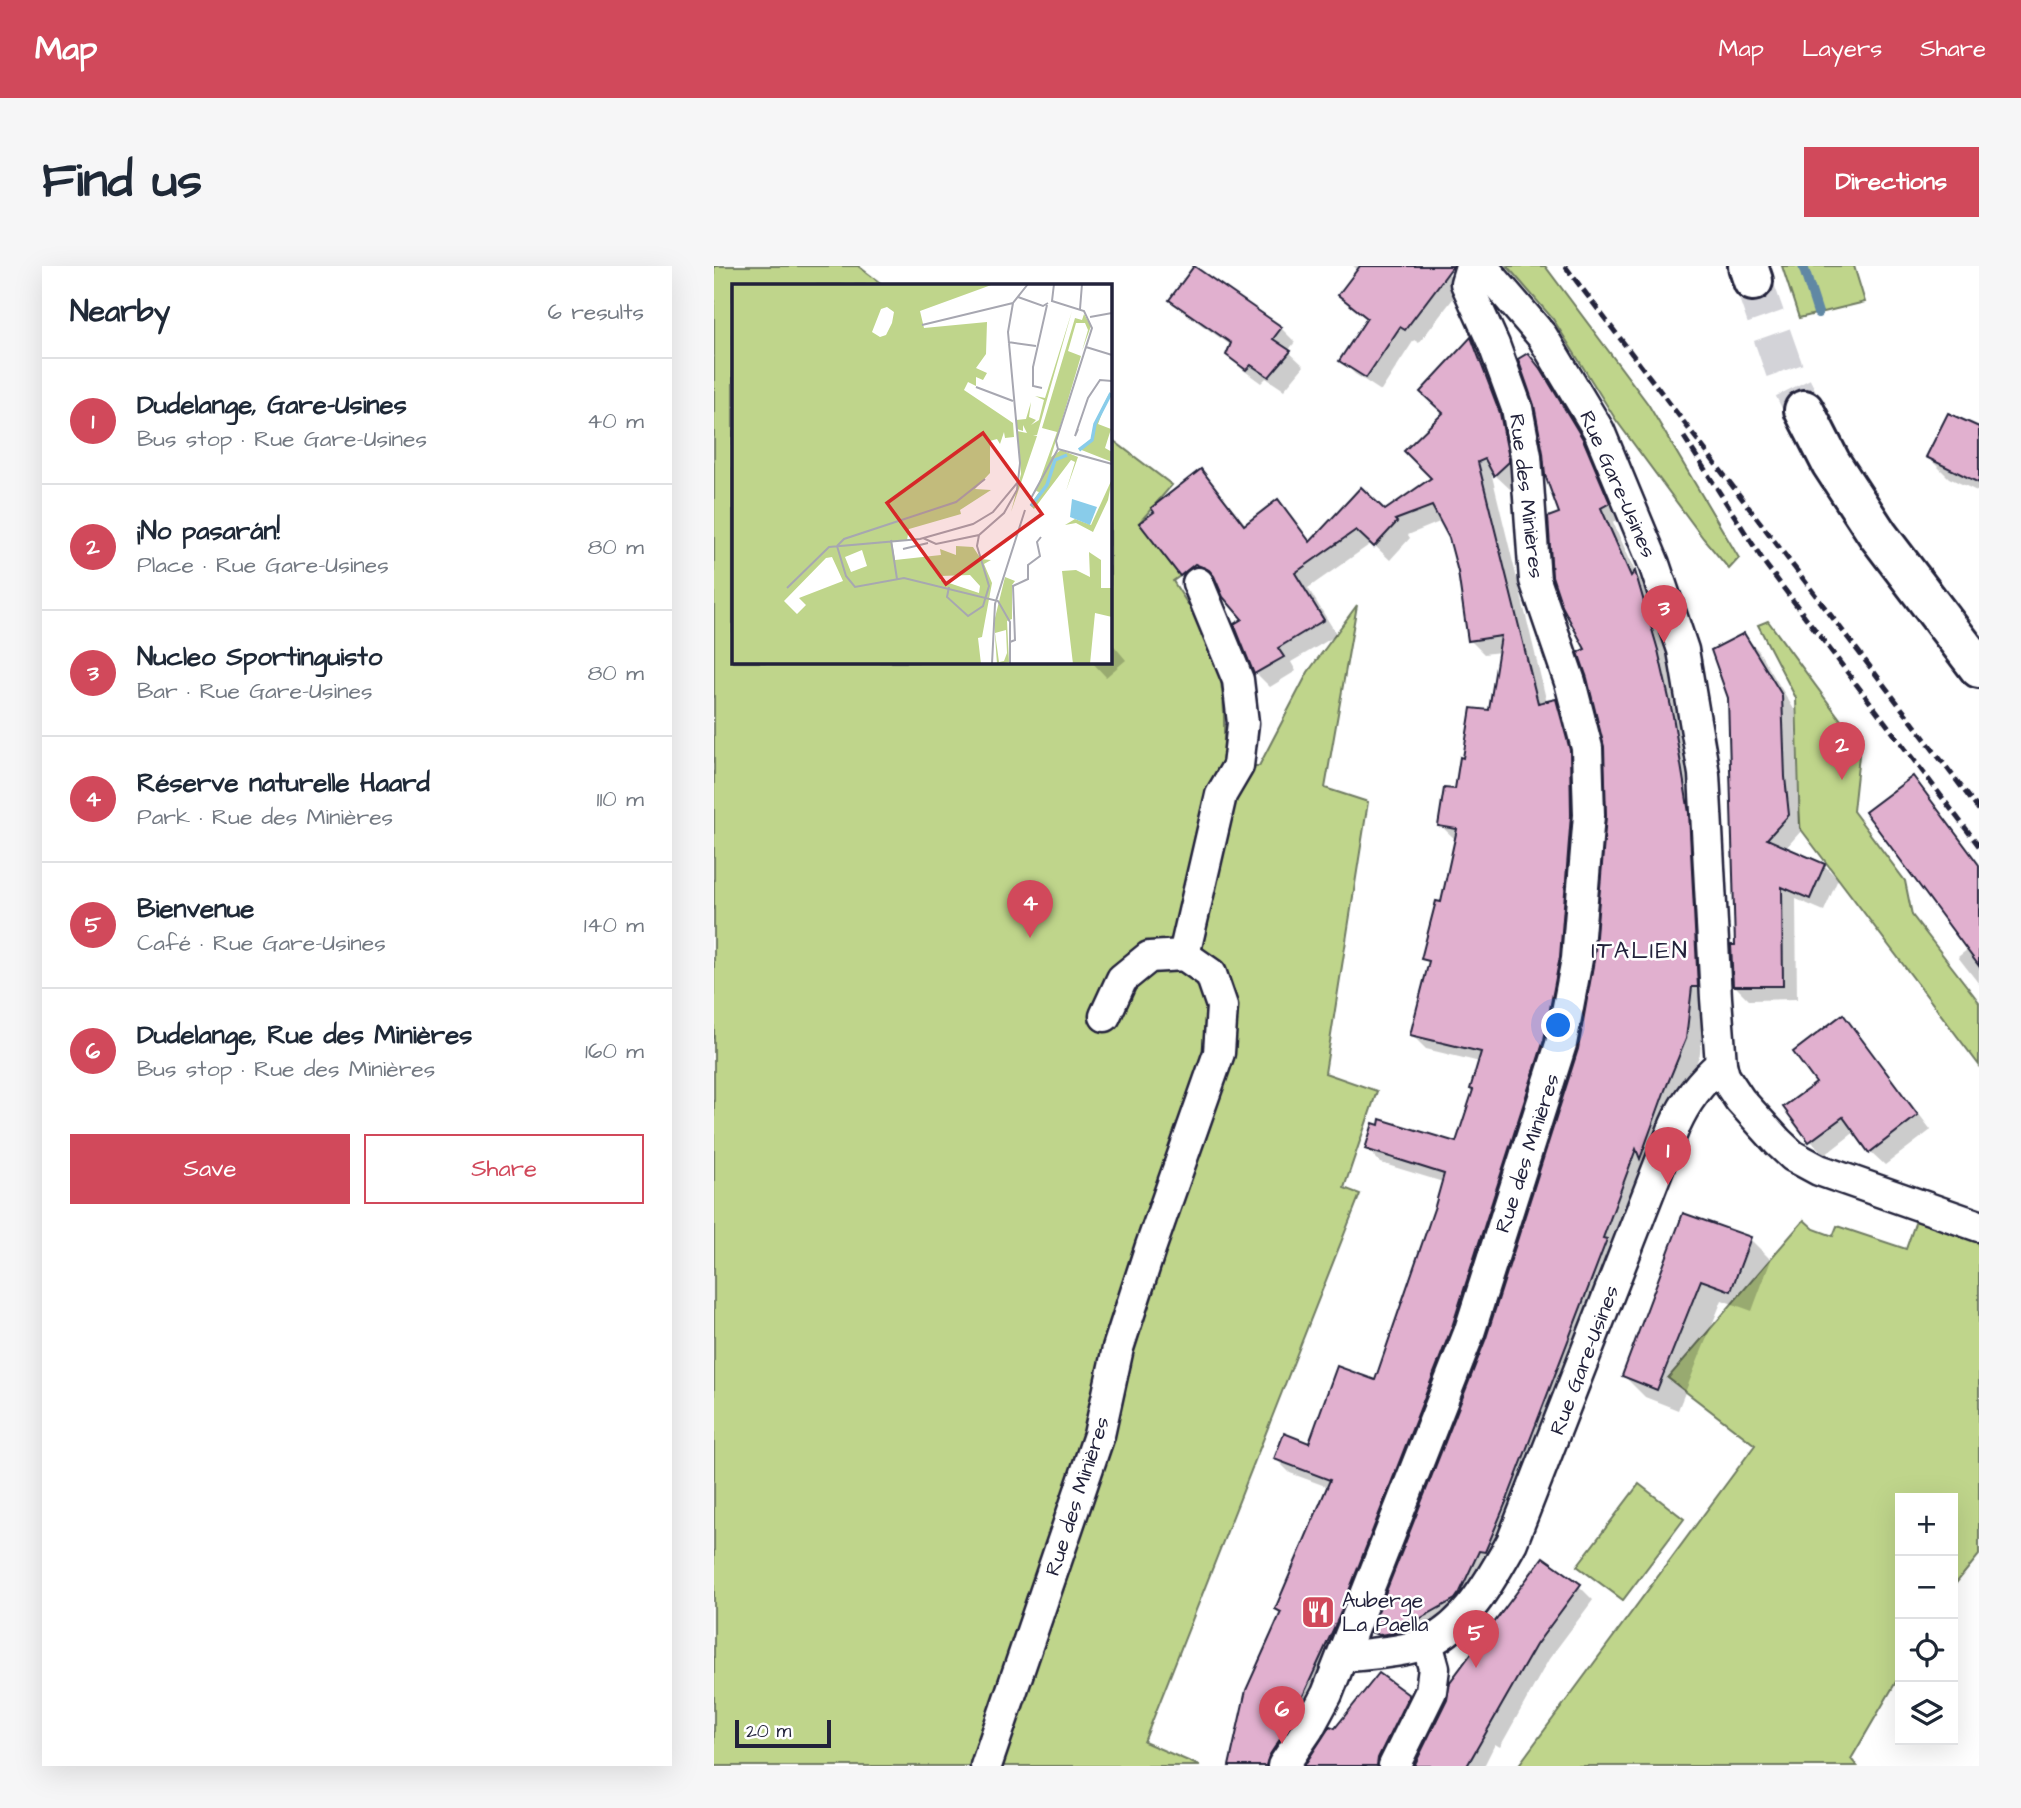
<!DOCTYPE html>
<html lang="en">
<head>
<meta charset="utf-8">
<style>
  body { margin:0; font-family:"Architects Daughter",sans-serif; background:#f6f6f7; color:#1f2937 }
  .controls { position:absolute; right:21px; bottom:21px; display:grid; overflow:hidden; border-radius:0px; box-shadow:0 7px 28px #0002 }
  .controls button { width:63px; height:63px; display:grid; place-items:center; padding:0; border:0; border-bottom:2px solid #e0e1e3; background:#fff; color:#1f2937; font:35px sans-serif }
  .scale { position:absolute; left:21px; bottom:18px; width:96px; box-sizing:border-box; padding-left:7px; border:4px solid #22223b; border-top:0; font-size:19px; line-height:24px; white-space:nowrap; color:#22223b; -webkit-text-stroke:5px #fff; paint-order:stroke }
  .you { position:absolute; left:845px; top:760px; width:24px; height:24px; margin:-18px; border:5px solid #fff; border-radius:50%; background:#1a73e8; box-shadow:0 0 0 10px #1a73e833 }
  .badge { display:grid; place-items:center; width:46px; height:46px; border-radius:50%; background:#d1495b; color:#fff; font-size:23px; font-weight:700 }
  .pin { position:absolute; translate:-50% -58px; filter:drop-shadow(0 2px 4px #0008) }
  .pin::after { content:''; position:absolute; top:37px; width:24px; height:21px; background:inherit; clip-path:polygon(0 0,100% 0,50% 100%) }
  .list { margin:0; padding:0; list-style:none }
  h2 { display:flex; justify-content:space-between; align-items:center; height:91px; margin:0; padding:0 28px; font-size:30px }
  h2 small { font-size:23px; font-weight:400; color:#747a83 }
  .list li { display:grid; grid-template-columns:46px 1fr auto; gap:21px; align-items:center; box-sizing:border-box; height:126px; padding:0 28px; border-top:2px solid #e0e1e3 }
  .list b { display:block; font-size:26px; white-space:nowrap }
  .list p { margin:0; font-size:23px; white-space:nowrap; color:#747a83 }
  .list em { font-size:23px; font-style:normal; color:#747a83 }
  .actions { display:flex; gap:14px; padding:21px 28px }
  .actions a { flex:1; padding:16px 0; border:2px solid #d1495b; border-radius:0px; text-align:center; font-size:24px; color:#d1495b }
  .actions .main { background:#d1495b; color:#fff }
  .icon { flex:none; width:38px; height:38px; fill:none; stroke:currentColor; stroke-width:2; stroke-linecap:round; stroke-linejoin:round }
  .map { position:relative; flex:none; width:1265px; height:1500px; overflow:hidden; border-radius:0px }
  header { display:flex; align-items:center; gap:42px; box-sizing:border-box; height:98px; padding:0 35px; background:#d1495b; color:#fff }
  header strong { font-size:33px }
  nav { display:flex; gap:38px; margin-inline-start:auto; font-size:24px }
  .intro { display:flex; align-items:center; justify-content:space-between; box-sizing:border-box; height:168px; padding:0 42px }
  h1 { margin:0; font-size:49px }
  .button { padding:18px 32px; border-radius:0px; background:#d1495b; color:#fff; font-size:24px; font-weight:700 }
  main { display:flex; gap:42px; padding:0 42px }
  aside { flex:1; background:#fff; border-radius:0px; box-shadow:0 7px 28px #0002 }
  .map>svg:first-child { display:block }
</style>
</head>
<body>
<header>
<strong>Map</strong>
<nav><a>Map</a><a>Layers</a><a>Share</a></nav>
</header>
<div class="intro"><h1>Find us</h1><a class="button">Directions</a></div>
<main>
<aside>
<h2>Nearby<small>6 results</small></h2>
<ul class="list">
<li><span class="badge">1</span><div><b>Dudelange, Gare-Usines</b><p>Bus stop · Rue Gare-Usines</p></div><em>40 m</em></li>
<li><span class="badge">2</span><div><b>¡No pasarán!</b><p>Place · Rue Gare-Usines</p></div><em>80 m</em></li>
<li><span class="badge">3</span><div><b>Nucleo Sportinguisto</b><p>Bar · Rue Gare-Usines</p></div><em>80 m</em></li>
<li><span class="badge">4</span><div><b>Réserve naturelle Haard</b><p>Park · Rue des Minières</p></div><em>110 m</em></li>
<li><span class="badge">5</span><div><b>Bienvenue</b><p>Café · Rue Gare-Usines</p></div><em>140 m</em></li>
<li><span class="badge">6</span><div><b>Dudelange, Rue des Minières</b><p>Bus stop · Rue des Minières</p></div><em>160 m</em></li>
</ul>
<div class="actions"><a class="main">Save</a><a>Share</a></div>
</aside>
<div class="map">
<svg width="1265" height="1500" viewBox="0 0 1265 1500">
  <rect width="100%" height="100%" fill="#fff"/>
  <filter id="ink" filterUnits="userSpaceOnUse"><feTurbulence type="fractalNoise" baseFrequency=".0143" numOctaves="2"/><feDisplacementMap in="SourceGraphic" scale="14" xChannelSelector="R" yChannelSelector="G"/><feConvolveMatrix kernelMatrix="1 2 1 2 8 2 1 2 1" color-interpolation-filters="sRGB"/></filter>
  <g filter="url(#ink)">
    <g fill="#bfd58b" stroke="#707c63" stroke-width="2">
      <path d="M 0,0 L 144,0 L 169,19 L 19,19 L 19,396 L 396,396 L 396,172 L 458,219 L 425,257 L 466,310 L 459,315 C 470,333 484,352 493,371 C 513,412 511,456 509,500 L 545,500 L 594,406 L 643,339 L 611,522 L 654,536 L 611,807 L 663,825 L 630,922 L 646,928 L 430,1476 L 486,1500 L 0,1500 Z"/>
      <path d="M 793,0 L 831,0 L 934,138 L 1025,292 L 1015,303 L 989,272 L 902,154 L 839,53 Z"/>
      <path d="M 1068,0 L 1140,0 L 1151,36 L 1085,52 Z"/>
      <path d="M 1054,355 L 1146,480 L 1139,545 L 1191,615 L 1198,649 L 1265,736 L 1265,799 L 1086,562 L 1082,432 L 1044,359 Z"/>
      <path d="M 1207,940 L 1265,960 L 1265,1289 L 1239,1321 L 1239,1232 L 1186,1232 L 1186,1409 L 1137,1493 L 1143,1500 L 804,1500 L 1041,1179 L 954,1112 L 1090,954 L 1100,963 L 1119,970 L 1123,960 L 1192,983 Z"/>
      <path d="M 925,1218 L 970,1253 L 909,1334 L 863,1300 Z"/>
    </g>
    <g fill="#0003">
      <path d="M 639,0 L 726,0 L 748,21 L 705,77 L 700,74 L 667,125 L 641,108 L 627,94 L 654,54 L 626,29 L 645,4 Z"/>
      <path d="M 458,34 L 567,62 L 581,76 L 574,85 L 590,100 L 570,124 L 552,112 L 547,117 L 528,103 L 514,89 L 518,80 L 472,48 Z"/>
      <path d="M 757,73 L 770,87 L 800,163 L 808,211 L 796,223 L 781,209 L 778,210 L 833,437 L 842,435 L 856,450 L 869,500 L 859,706 L 752,1076 L 571,1500 L 517,1500 L 614,1221 L 576,1207 L 562,1193 L 596,1179 L 662,1116 L 729,916 L 667,897 L 653,883 L 744,879 L 761,825 L 766,796 L 712,783 L 698,769 L 716,698 L 709,692 L 729,638 L 742,574 L 726,559 L 742,525 L 751,494 L 777,446 L 786,386 L 770,388 L 756,374 L 746,305 L 737,271 L 728,255 L 694,269 L 696,272 L 676,294 L 658,277 L 594,322 L 623,369 L 577,396 L 582,405 L 556,421 L 542,407 L 530,353 L 504,315 L 496,312 L 481,323 L 467,309 L 487,206 L 501,220 L 532,259 L 564,236 L 578,250 L 598,277 L 671,247 L 720,212 L 731,148 Z"/>
      <path d="M 814,89 L 842,121 L 883,189 L 909,252 L 899,256 L 923,310 L 935,321 L 957,400 L 973,465 L 991,734 L 986,788 L 760,1340 L 672,1380 L 658,1366 L 773,1073 L 865,784 L 882,695 L 894,550 L 892,481 Z"/>
      <path d="M 1265,163 L 1265,226 L 1235,212 L 1214,191 Z"/>
      <path d="M 1030,369 L 1044,384 L 1081,445 L 1084,527 L 1088,564 L 1071,583 L 1110,599 L 1124,613 L 1110,645 L 1082,633 L 1083,733 L 1035,734 L 1021,720 Z"/>
      <path d="M 396,375 L 412,394 L 392,411 L 378,396 L 396,396 Z"/>
      <path d="M 1199,512 L 1212,526 L 1265,597 L 1265,718 L 1244,691 L 1254,683 Z"/>
      <path d="M 1128,751 L 1142,765 L 1217,864 L 1171,899 L 1157,886 L 1142,865 L 1111,889 L 1097,875 L 1104,817 Z"/>
      <path d="M 970,949 L 1036,973 L 1057,994 L 1038,1045 L 1008,1034 L 964,1144 L 931,1131 L 910,1110 Z"/>
      <path d="M 865,1320 L 879,1334 L 835,1393 L 786,1481 L 781,1478 L 770,1500 L 705,1500 Z"/>
      <path d="M 665,1410 L 694,1430 L 709,1445 L 678,1500 L 592,1500 Z"/>
    </g>
    <g fill="none" stroke-linecap="round" stroke-linejoin="round">
      <path stroke="#6088a4" stroke-width="10" d="M 1089,0 L 1104,47"/>
    </g>
    <g fill="#e1b0cf" stroke="#22223b" stroke-width="2">
      <path d="M 480,0 L 568,61 L 559,73 L 577,85 L 555,111 L 537,99 L 532,104 L 512,89 L 517,77 L 455,34 Z"/>
      <path d="M 646,0 L 739,0 L 691,64 L 686,61 L 652,112 L 625,95 L 653,52 L 624,29 Z"/>
      <path d="M 757,71 L 786,147 L 795,192 L 795,196 L 780,210 L 771,193 L 764,196 L 770,220 L 824,437 L 842,433 L 856,484 L 857,549 L 846,691 L 830,774 L 738,1061 L 624,1353 L 582,1445 L 584,1446 L 555,1490 L 552,1500 L 515,1500 L 532,1424 L 567,1346 L 561,1343 L 616,1214 L 560,1193 L 570,1167 L 595,1177 L 623,1100 L 661,1114 L 721,940 L 730,908 L 651,883 L 659,857 L 665,859 L 666,853 L 742,876 L 759,824 L 756,823 L 767,786 L 696,769 L 715,695 L 707,693 L 722,635 L 727,636 L 743,563 L 724,560 L 730,522 L 741,523 L 746,491 L 749,492 L 757,442 L 775,444 L 787,370 L 754,375 L 744,306 L 735,272 L 718,240 L 681,254 L 683,256 L 660,281 L 642,264 L 581,307 L 610,354 L 564,382 L 570,391 L 540,408 L 520,358 L 528,353 L 509,331 L 500,310 L 495,304 L 481,298 L 466,310 L 425,257 L 440,246 L 437,242 L 487,203 L 530,259 L 564,233 L 596,276 L 647,221 L 671,244 L 717,212 L 690,185 L 729,147 L 706,126 Z"/>
      <path d="M 814,87 L 828,105 L 869,173 L 896,237 L 887,242 L 917,310 L 921,305 L 944,384 L 959,450 L 975,547 L 984,721 L 978,721 L 972,773 L 951,824 L 926,893 L 922,883 L 889,972 L 893,973 L 793,1234 L 771,1286 L 765,1285 L 746,1326 L 741,1333 L 680,1367 L 665,1369 L 656,1366 L 772,1072 L 864,783 L 880,694 L 892,550 L 890,481 L 873,412 L 864,386 L 871,383 L 848,340 L 838,310 L 834,251 L 845,247 L 831,209 L 829,187 L 820,139 L 804,93 Z"/>
      <path d="M 1234,147 L 1265,161 L 1265,217 L 1212,191 Z"/>
      <path d="M 1030,367 L 1068,429 L 1071,511 L 1075,549 L 1053,573 L 1111,598 L 1096,633 L 1068,621 L 1069,720 L 1019,720 L 1017,679 L 1021,679 L 1014,432 L 997,384 Z"/>
      <path d="M 1199,510 L 1265,599 L 1265,700 L 1151,546 Z"/>
      <path d="M 1129,748 L 1204,849 L 1155,887 L 1129,851 L 1095,876 L 1069,841 L 1102,817 L 1079,786 Z"/>
      <path d="M 969,947 L 1037,971 L 1017,1025 L 987,1014 L 943,1124 L 908,1110 Z"/>
      <path d="M 829,1291 L 867,1318 L 822,1379 L 753,1500 L 700,1500 L 733,1433 L 736,1416 Z"/>
      <path d="M 665,1407 L 695,1429 L 664,1492 L 663,1500 L 590,1500 L 616,1460 L 621,1462 Z"/>
    </g>
    <g fill="none" stroke-linecap="round" stroke-linejoin="round">
      <path stroke="#d3d3d8" stroke-width="38" stroke-dasharray="38 19" stroke-linecap="butt" d="M 1039,15 L 1071,106 L 1090,144"/>
      <g stroke="#22223b" stroke-width="35">
        <g id="street">
          <path d="M 768,0 L 828,70 L 885,165 L 940,298 L 969,384 L 990,508 L 1002,732 L 1007,798 L 1010,810 L 1026,834 L 1064,876 L 1079,890 L 1105,904 L 1265,960"/>
          <path d="M 470,689 L 507,529 L 524,500 L 529,457 L 524,414 L 484,317"/>
          <path d="M 628,1391 C 652,1388 693,1386 715,1376 C 754,1357 777,1313 798,1276 L 961,859 C 972,834 986,816 1007,798"/>
          <path d="M 272,1500 L 385,1169 L 404,1082 L 437,980 L 505,787 L 508,740 L 497,708 L 470,689 L 435,691 L 408,713 L 391,750"/>
          <path d="M 569,1500 L 594,1463 L 613,1428 L 755,1067 L 847,778 L 863,693 L 875,549 L 873,482 L 856,416 L 821,314 L 812,190 L 803,142 L 780,79 L 752,17 L 757,0"/>
          <path d="M 680,1500 L 717,1425 L 720,1402 L 713,1377"/>
        </g>
      </g>
      <g stroke="#22223b" stroke-width="44">
        <g id="secondary">
          <path d="M 1034,0 L 1039,15"/>
          <path d="M 1090,144 L 1117,197 L 1164,269 L 1265,402"/>
        </g>
      </g>
      <use href="#street" stroke="#fff" stroke-width="30"/>
      <use href="#secondary" stroke="#fff" stroke-width="38"/>
      <g stroke="#22223b" stroke-width="5" stroke-dasharray="10 5" stroke-linecap="butt">
        <path d="M 851,0 L 1265,544"/>
        <path d="M 970,171 L 1052,299 L 1265,580"/>
      </g>
    </g>
  </g>
  <defs>
    <g id="restaurant-square" transform="scale(1.75)"><rect x="-9" y="-9" width="18" height="18" rx="4" fill="#d1495b" stroke="#fff"/><path d="M-5-6h1v4h1v-4h1v4h1v-4h1v5L-1.5 .5V6h-2V.5L-5-1ZM5-6V6H3V1.5H1.5Q1.5-4 5-6Z" fill="#fff"/></g>
  </defs>
  <g fill-rule="evenodd">
    <use href="#restaurant-square" x="604" y="1346"/>
  </g>
  <g text-anchor="middle" stroke-width="5" stroke-linejoin="round" paint-order="stroke">
    <g font-size="21" fill="#22223b" stroke="#fff">
      <text transform="translate(904 218) rotate(66)" y="7">Rue Gare-Usines</text>
      <text transform="translate(813 230) rotate(83)" y="7">Rue des Minières</text>
      <text transform="translate(813 887) rotate(-72)" y="7">Rue des Minières</text>
      <text transform="translate(870 1094) rotate(-69)" y="7">Rue Gare-Usines</text>
      <text transform="translate(363 1230) rotate(-72)" y="7">Rue des Minières</text>
    </g>
    <g font-size="21" fill="#22223b" stroke="#fff" text-anchor="start">
      <text x="628" y="1341">Auberge<tspan x="628" dy="24">La Paella</tspan></text>
    </g>
    <g font-size="24" letter-spacing="2" fill="#22223b" stroke="#fff">
      <text x="926" y="692">ITALIEN</text>
    </g>
  </g>
  <g transform="translate(18 18)">
    <rect width="380" height="380" fill="#fff"/>
    <path d="M 0,0 L 262,0 L 188,27 L 192,44 L 255,38 L 254,70 L 244,84 L 255,89 L 251,96 L 244,93 L 244,102 L 236,98 L 232,106 L 281,139 L 282,153 L 273,154 L 272,148 L 268,160 L 265,155 L 258,157 L 258,189 L 243,205 L 259,206 L 228,226 L 229,230 L 177,245 L 175,256 L 160,258 L 163,276 L 209,271 L 208,265 L 224,271 L 224,262 L 241,263 L 249,275 L 259,276 L 252,280 L 260,299 L 250,353 L 246,354 L 249,380 L 0,380 ZM 155,23 L 162,28 L 160,39 L 154,51 L 148,53 L 140,48 L 149,25 ZM 130,266 L 135,282 L 119,288 L 113,273 ZM 100,273 L 111,297 L 67,314 L 74,321 L 65,330 L 52,317 L 94,274 ZM 238,291 L 248,302 L 247,309 L 208,296 L 208,292 ZM 340,27 L 305,151 L 301,151 L 305,152 L 279,228 L 289,190 L 285,147 L 295,149 L 291,141 L 291,147 L 285,145 L 284,136 L 294,135 L 299,118 L 297,133 L 304,136 L 299,141 L 307,136 L 312,116 L 303,112 L 313,114 ZM 352,30 L 359,42 L 350,67 L 356,46 L 353,39 L 344,39 L 336,67 L 349,72 L 319,173 L 329,166 L 346,173 L 334,207 L 343,178 L 339,176 L 302,225 L 298,221 L 307,208 L 304,207 L 325,148 L 310,144 L 343,34 L 350,36 ZM 378,108 L 366,140 L 379,145 L 373,164 L 380,168 L 380,178 L 347,165 L 359,155 L 362,140 ZM 380,195 L 376,216 L 361,248 L 344,239 L 333,241 L 343,235 L 359,241 ZM 357,268 L 369,276 L 369,304 L 380,304 L 380,333 L 363,329 L 358,380 L 341,380 L 330,287 L 344,286 L 358,293 ZM 273,293 L 283,297 L 280,301 L 280,335 L 275,337 L 277,378 L 265,380 L 262,338 ZM 274,346 L 275,369 L 272,377 L 267,378 L 263,349 Z" fill="#bfd58b" fill-rule="evenodd"/>
    <path d="M 340,215 L 365,223 L 358,241 L 338,233 Z" fill="#89ccea"/>
    <path fill="none" stroke="#89ccea" stroke-width="3.5" d="M 347,166 L 360,156 L 363,140 L 379,109M 299,222 L 315,201 L 323,176 L 335,171"/>
    <path fill="none" stroke="#a7a7b1" stroke-width="2" d="M 286,13 L 311,22 L 316,19M 348,25 L 350,0M 358,33 L 380,29M 190,41 L 281,19M 276,58 L 304,62M 354,63 L 380,71M 244,103 L 281,117M 310,104 L 301,102 L 301,83 L 315,21M 346,145 L 343,152 L 356,114 L 368,96 L 380,97M 326,165 L 380,180M 298,216 L 326,165 L 324,157 L 360,44 L 352,27 L 320,17 L 322,0M 191,254 L 204,260 L 247,251 L 272,229 L 285,206 L 288,179 L 276,48 L 281,19 L 296,0M 159,256 L 165,295M 105,262 L 114,292 L 123,303 L 172,294 L 266,317 L 278,338 L 278,380M 105,262 L 112,255 L 224,218 L 253,195M 171,265 L 196,259M 217,303 L 215,313 L 236,332 L 251,322 L 257,302 L 245,262 L 247,251M 55,304 L 97,263 L 188,255 L 241,240 L 261,228 L 286,198M 278,358 L 283,356 L 281,302 L 296,295 L 296,281 L 308,272 L 305,258 L 309,253M 260,380 L 263,320 L 293,226"/>
    <path fill="#d62828" fill-opacity="0.15" stroke="#d62828" stroke-width="3.5" d="M 251,149 L 310,230 L 214,300 L 155,219 Z"/>
    <rect width="380" height="380" fill="none" stroke="#22223b" stroke-width="3.5"/>
  </g>
</svg>
<div class="controls">
<button>+</button>
<button>−</button>
<button><svg class="icon" aria-label="locate" viewBox="0 0 24 24"><circle cx="12" cy="12" r="6"/><path d="M12 2v4M12 18v4M2 12h4M18 12h4"/></svg></button>
<button><svg class="icon" aria-label="layers" viewBox="0 0 24 24"><path d="M12 4l9 5-9 5-9-5zM3 14l9 5 9-5"/></svg></button>
</div>
<div class="scale">20 m</div>
<div class="you"></div>
<div class="pin badge" style="left:954px;top:919px">1</div>
<div class="pin badge" style="left:1128px;top:514px">2</div>
<div class="pin badge" style="left:950px;top:377px">3</div>
<div class="pin badge" style="left:316px;top:672px">4</div>
<div class="pin badge" style="left:762px;top:1402px">5</div>
<div class="pin badge" style="left:568px;top:1478px">6</div>
</div>
</main>
</body>
</html>
